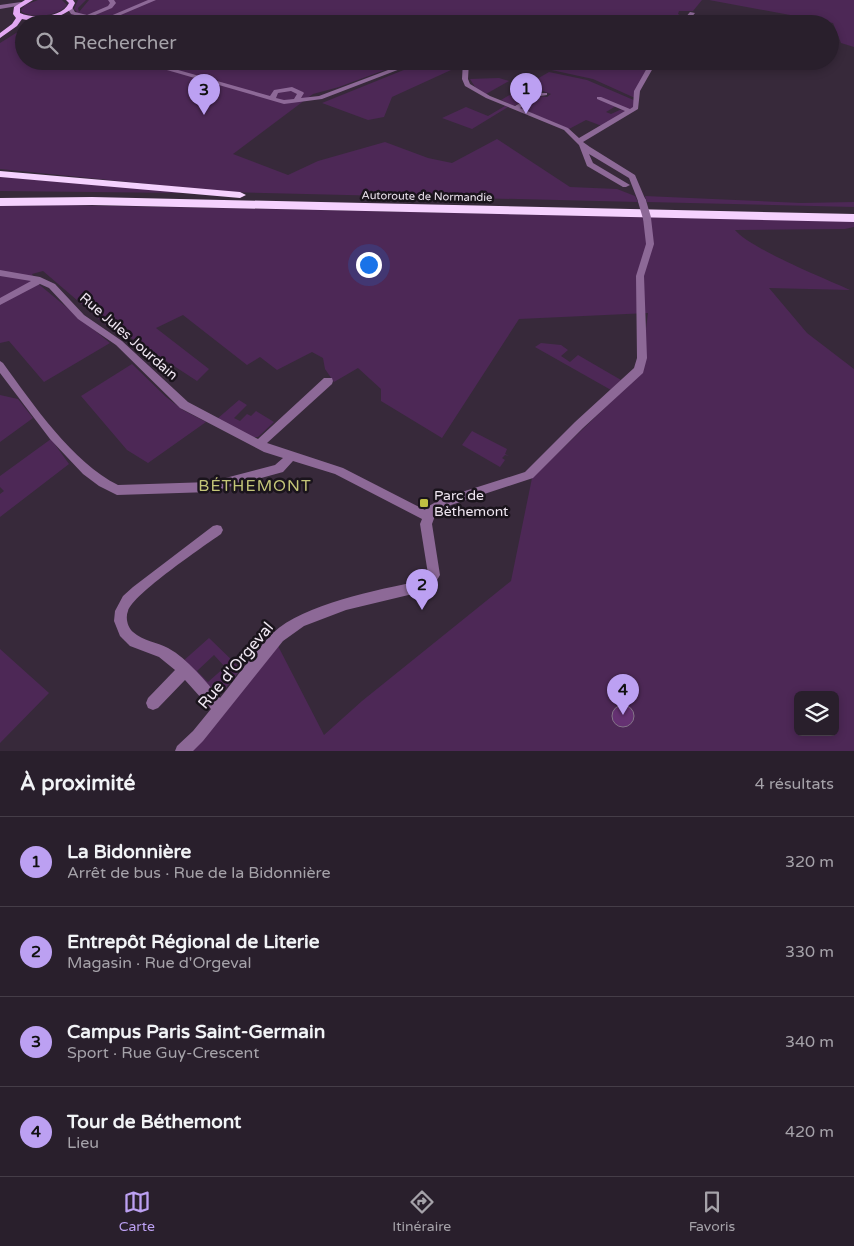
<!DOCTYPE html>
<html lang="fr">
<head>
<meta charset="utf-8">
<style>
  body { margin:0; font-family:"Varela Round",sans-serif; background:#352c38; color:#f1f3f6 }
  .controls { position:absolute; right:15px; bottom:15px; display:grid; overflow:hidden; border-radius:8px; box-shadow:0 2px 8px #0003 }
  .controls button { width:45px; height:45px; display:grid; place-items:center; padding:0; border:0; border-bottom:1px solid #453d48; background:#291f2c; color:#f1f3f6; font:25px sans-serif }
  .you { position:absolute; left:368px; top:264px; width:18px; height:18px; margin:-12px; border:4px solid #fff; border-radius:50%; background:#1a73e8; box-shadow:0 0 0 8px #1a73e833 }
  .badge { display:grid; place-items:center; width:32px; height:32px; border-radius:50%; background:#bca0f2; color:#111; font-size:16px; font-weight:700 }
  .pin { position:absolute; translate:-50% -41px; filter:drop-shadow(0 1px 2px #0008) }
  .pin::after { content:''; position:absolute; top:26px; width:18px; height:15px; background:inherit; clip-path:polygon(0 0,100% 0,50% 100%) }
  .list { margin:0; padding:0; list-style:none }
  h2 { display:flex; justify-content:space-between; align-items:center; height:65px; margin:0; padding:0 20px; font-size:21px }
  h2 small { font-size:16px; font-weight:400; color:#a5a2a9 }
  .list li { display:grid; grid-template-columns:32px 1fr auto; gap:15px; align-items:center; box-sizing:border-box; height:90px; padding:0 20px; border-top:1px solid #453d48 }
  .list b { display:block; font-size:19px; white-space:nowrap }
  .list p { margin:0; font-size:16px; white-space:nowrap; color:#a5a2a9 }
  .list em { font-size:16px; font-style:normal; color:#a5a2a9 }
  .icon { flex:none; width:28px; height:28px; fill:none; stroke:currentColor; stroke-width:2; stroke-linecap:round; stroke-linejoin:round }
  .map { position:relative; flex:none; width:854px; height:751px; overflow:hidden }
  .search { position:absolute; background:#291f2c; box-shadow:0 2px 8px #0003; left:15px; right:15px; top:15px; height:55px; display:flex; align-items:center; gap:12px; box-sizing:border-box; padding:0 18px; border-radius:28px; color:#a5a2a9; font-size:19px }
  .sheet { height:425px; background:#291f2c }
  nav { display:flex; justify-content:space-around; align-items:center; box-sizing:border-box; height:70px; border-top:1px solid #453d48; background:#291f2c; font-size:14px; color:#a5a2a9 }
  nav a { display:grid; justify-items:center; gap:2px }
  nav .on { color:#bca0f2 }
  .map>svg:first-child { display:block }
</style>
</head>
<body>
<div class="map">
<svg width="854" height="751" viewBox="0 0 854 751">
  <rect width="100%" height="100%" fill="#37293a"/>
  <g fill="#4d2856" fill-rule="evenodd">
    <path d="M 38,0 L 62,0 L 67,5 C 58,16 34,19 22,12 L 21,10 L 25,5 Z"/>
    <path d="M 78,0 L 86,0 L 78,8 L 79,12 L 89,0 L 702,0 L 693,11 L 679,11 L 678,14 L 683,17 L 680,24 L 34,24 L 46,19 L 63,17 L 56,21 L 77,12 L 74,9 Z"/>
    <path d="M 709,0 L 854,0 L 854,47 L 841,43 L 833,23 Z"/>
    <path d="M 24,28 L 24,61 L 409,61 L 339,87 L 313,94 L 233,154 L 288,175 L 318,161 L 385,142 L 428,158 L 452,163 L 497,139 L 570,187 L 617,189 L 635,196 L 638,202 L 227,192 L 0,169 L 0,43 Z"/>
    <path d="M 426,61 L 463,61 L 462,65 L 392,97 L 384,117 L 368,120 L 322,103 Z"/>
    <path d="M 521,61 L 652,61 L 635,98 L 593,79 L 519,63 Z"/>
    <path d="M 549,72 L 587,80 L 636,101 L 634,108 L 630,110 L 597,97 L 598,99 L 616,106 L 606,112 L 611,114 L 622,109 L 628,111 L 602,126 L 586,120 L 569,129 L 519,108 L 538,96 L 547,97 L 551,94 L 543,91 L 514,106 L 501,100 Z"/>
    <path d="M 499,78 L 509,81 L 486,94 L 475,87 L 470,79 Z"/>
    <path d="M 505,106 L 508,107 L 472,129 L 442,118 L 466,107 L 488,116 Z"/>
    <path d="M 0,177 L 170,190 L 183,193 L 0,191 Z"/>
    <path d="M 645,196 L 801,203 L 854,202 L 854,207 L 647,202 Z"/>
    <path d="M 65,205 L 854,221 L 854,227 L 845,229 L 735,230 C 751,249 824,278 850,290 L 769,288 L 807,333 L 854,369 L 854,751 L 191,751 L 278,646 L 324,735 L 362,701 L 511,581 L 532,478 L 640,374 L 648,313 L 519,319 L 442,438 L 381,401 L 381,389 L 358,368 L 334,382 L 325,369 L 323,358 L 312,352 L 277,370 L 260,357 L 247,365 L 183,315 L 156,328 L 209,369 L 197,381 L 125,334 L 120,337 L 43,271 L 32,274 L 36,282 L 110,343 L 44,382 L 9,341 L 0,343 L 0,206 ZM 798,695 L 835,695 L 835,732 L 798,732 Z"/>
    <path d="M 541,343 L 561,345 L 568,350 L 561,356 L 570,362 L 578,355 L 621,380 L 611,390 L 535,347 Z"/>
    <path d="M 132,364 L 166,397 L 183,410 L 206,422 L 148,463 L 127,450 L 81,396 Z"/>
    <path d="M 0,395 L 18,399 L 33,418 L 0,442 Z"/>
    <path d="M 239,400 L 247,405 L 234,418 L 240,421 L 247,414 L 251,416 L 256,411 L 274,422 L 258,437 L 252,437 L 217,419 Z"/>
    <path d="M 472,431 L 507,449 L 505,454 L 509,456 L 505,455 L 502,458 L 505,460 L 500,467 L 462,445 Z"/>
    <path d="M 51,439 L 69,464 L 0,517 L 0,494 L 4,491 L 0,487 L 0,476 Z"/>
    <path d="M 209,638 L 241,669 L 225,689 L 210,690 L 182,662 ZM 214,655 L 225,667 L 208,682 L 197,671 Z"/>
    <path d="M 0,649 L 49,693 L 0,743 Z"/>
  </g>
  <circle fill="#653172" stroke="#847488" cx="623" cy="716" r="11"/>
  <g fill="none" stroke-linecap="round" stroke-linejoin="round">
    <g fill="#8d6997" fill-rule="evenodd">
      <path d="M 108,0 L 114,0 L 116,3 L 112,8 L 93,16 L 108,17 L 148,0 L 156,0 L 116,17 L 119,18 L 122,24 L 116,24 L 115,21 C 99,21 86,18 71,14 L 67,8 L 72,7 L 75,12 L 87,15 L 108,6 L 110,3 Z"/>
      <path d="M 21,2 L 24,4 L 23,5 L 0,9 L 0,5 Z"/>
      <path d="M 690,12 L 695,13 L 686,24 L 680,24 Z"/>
      <path d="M 148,61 L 156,61 L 164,66 L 270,96 L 274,90 L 292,87 L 303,92 L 304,93 L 301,98 L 319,96 L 412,61 L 421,61 L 322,99 L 284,104 L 160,68 ZM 291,91 L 297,94 L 294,99 L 284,100 L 276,98 L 278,93 Z"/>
      <path d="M 463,61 L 469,61 L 468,79 L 470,84 L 490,96 L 515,106 L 537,93 L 547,93 L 547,95 L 540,96 L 520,108 L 568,128 L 579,138 L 625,111 L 597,99 L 597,97 L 601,97 L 630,109 L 633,107 L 634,91 L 651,61 L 657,61 L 640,91 L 638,109 L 583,142 L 590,147 L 635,175 L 646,201 L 645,203 L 639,203 L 638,201 L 629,178 L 589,154 L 593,163 L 630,185 L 626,187 L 623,187 L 587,166 L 579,145 L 564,130 L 486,98 L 465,86 L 462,79 Z"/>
      <path d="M 644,216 L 650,216 L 651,218 L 654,244 L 644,276 L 647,358 L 643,373 L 583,428 L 533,478 L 451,505 L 436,513 L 432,524 L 440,575 L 434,585 L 421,592 L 346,610 L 304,626 L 283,641 L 203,741 L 193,751 L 175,751 L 177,746 L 193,731 L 211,709 L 185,680 L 158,708 L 153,710 L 148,708 L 146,703 L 148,698 L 175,670 L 159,657 L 130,646 L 120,636 L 114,621 L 115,611 L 123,596 L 133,587 L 213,526 L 217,525 L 221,526 L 223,530 L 221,534 C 204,546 133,594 128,611 C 125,618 128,628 133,632 C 143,641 157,642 168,648 C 188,659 205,681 220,698 C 236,678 255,651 273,633 C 303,604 378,590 419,581 L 428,574 L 420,524 L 422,519 L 335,474 L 293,461 L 283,472 L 210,492 L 117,495 L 99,486 L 83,474 L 50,439 L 0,373 L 0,361 L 3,363 C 32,403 73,463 118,485 L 210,482 L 275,465 L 283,458 L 264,452 L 180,408 L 116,345 L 78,319 L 49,288 L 40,284 L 0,305 L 0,298 L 31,281 L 0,276 L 0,270 L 40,277 L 55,284 L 84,315 L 122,341 L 188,402 L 258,439 L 324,378 L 332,378 L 333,381 L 332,384 L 267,443 L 343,468 L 425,510 L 427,507 L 443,498 L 525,472 L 575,422 L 634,368 L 637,358 L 636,276 L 646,244 L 643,218 Z"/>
    </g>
    <path fill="#e4a9f4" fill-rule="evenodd" d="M 25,0 L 33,0 L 20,8 L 20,13 C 33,19 62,18 69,3 L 66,0 L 73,0 L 75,3 L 72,9 C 57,19 40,23 22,19 L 17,26 L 0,38 L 0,33 L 12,24 L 16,18 L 13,14 L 14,7 Z"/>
    <g fill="#f5d1fe" fill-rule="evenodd">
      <path d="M 0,171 L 240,192 L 246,195 L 240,198 L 0,177 Z"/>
      <path d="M 92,197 L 854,214 L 854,222 L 92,205 L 0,206 L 0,198 Z"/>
    </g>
    <path stroke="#8d6997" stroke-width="8" d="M 642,201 L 647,218"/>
  </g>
  <rect fill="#bfbe42" stroke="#1a141c" stroke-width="2" x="419" y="498" width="10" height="10" rx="2.5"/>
  <g text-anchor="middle" stroke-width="5" stroke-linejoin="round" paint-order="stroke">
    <g font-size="11" fill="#efe6f1" stroke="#1a141c">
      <text transform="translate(427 196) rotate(1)" y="4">Autoroute de Normandie</text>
    </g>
    <g font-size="14" fill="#efe6f1" stroke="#1a141c">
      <text transform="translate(129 336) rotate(41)" y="5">Rue Jules Jourdain</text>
    </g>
    <g font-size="14" fill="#efe6f1" stroke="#1a141c" text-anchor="start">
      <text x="434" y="500">Parc de<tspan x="434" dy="16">Bèthemont</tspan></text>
    </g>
    <g font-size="16" letter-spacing="1" fill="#c4c578" stroke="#1a141c">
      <text x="255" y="491">BÉTHEMONT</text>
    </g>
    <g font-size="16" fill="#efe6f1" stroke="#1a141c">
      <text transform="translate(235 665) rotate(-50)" y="6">Rue d'Orgeval</text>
    </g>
  </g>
</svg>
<div class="controls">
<button><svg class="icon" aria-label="layers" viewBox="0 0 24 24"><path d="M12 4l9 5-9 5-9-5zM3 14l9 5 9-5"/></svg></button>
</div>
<div class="you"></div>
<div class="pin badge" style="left:526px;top:114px">1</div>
<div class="pin badge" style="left:422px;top:610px">2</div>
<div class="pin badge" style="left:204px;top:115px">3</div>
<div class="pin badge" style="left:623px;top:715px">4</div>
<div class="search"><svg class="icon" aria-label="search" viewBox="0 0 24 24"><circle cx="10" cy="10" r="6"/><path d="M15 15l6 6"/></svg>Rechercher</div>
</div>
<section class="sheet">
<h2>À proximité<small>4 résultats</small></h2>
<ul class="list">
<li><span class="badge">1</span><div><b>La Bidonnière</b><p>Arrêt de bus · Rue de la Bidonnière</p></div><em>320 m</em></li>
<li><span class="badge">2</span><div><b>Entrepôt Régional de Literie</b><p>Magasin · Rue d'Orgeval</p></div><em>330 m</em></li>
<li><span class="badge">3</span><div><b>Campus Paris Saint-Germain</b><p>Sport · Rue Guy-Crescent</p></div><em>340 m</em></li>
<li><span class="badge">4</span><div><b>Tour de Béthemont</b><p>Lieu</p></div><em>420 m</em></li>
</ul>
</section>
<nav>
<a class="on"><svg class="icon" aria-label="map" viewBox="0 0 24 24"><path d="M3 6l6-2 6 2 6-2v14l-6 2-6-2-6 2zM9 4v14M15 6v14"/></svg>Carte</a>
<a><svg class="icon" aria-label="directions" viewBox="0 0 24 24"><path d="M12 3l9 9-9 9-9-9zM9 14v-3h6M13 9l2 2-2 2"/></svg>Itinéraire</a>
<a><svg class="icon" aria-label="saved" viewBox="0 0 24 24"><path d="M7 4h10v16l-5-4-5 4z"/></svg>Favoris</a>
</nav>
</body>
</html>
